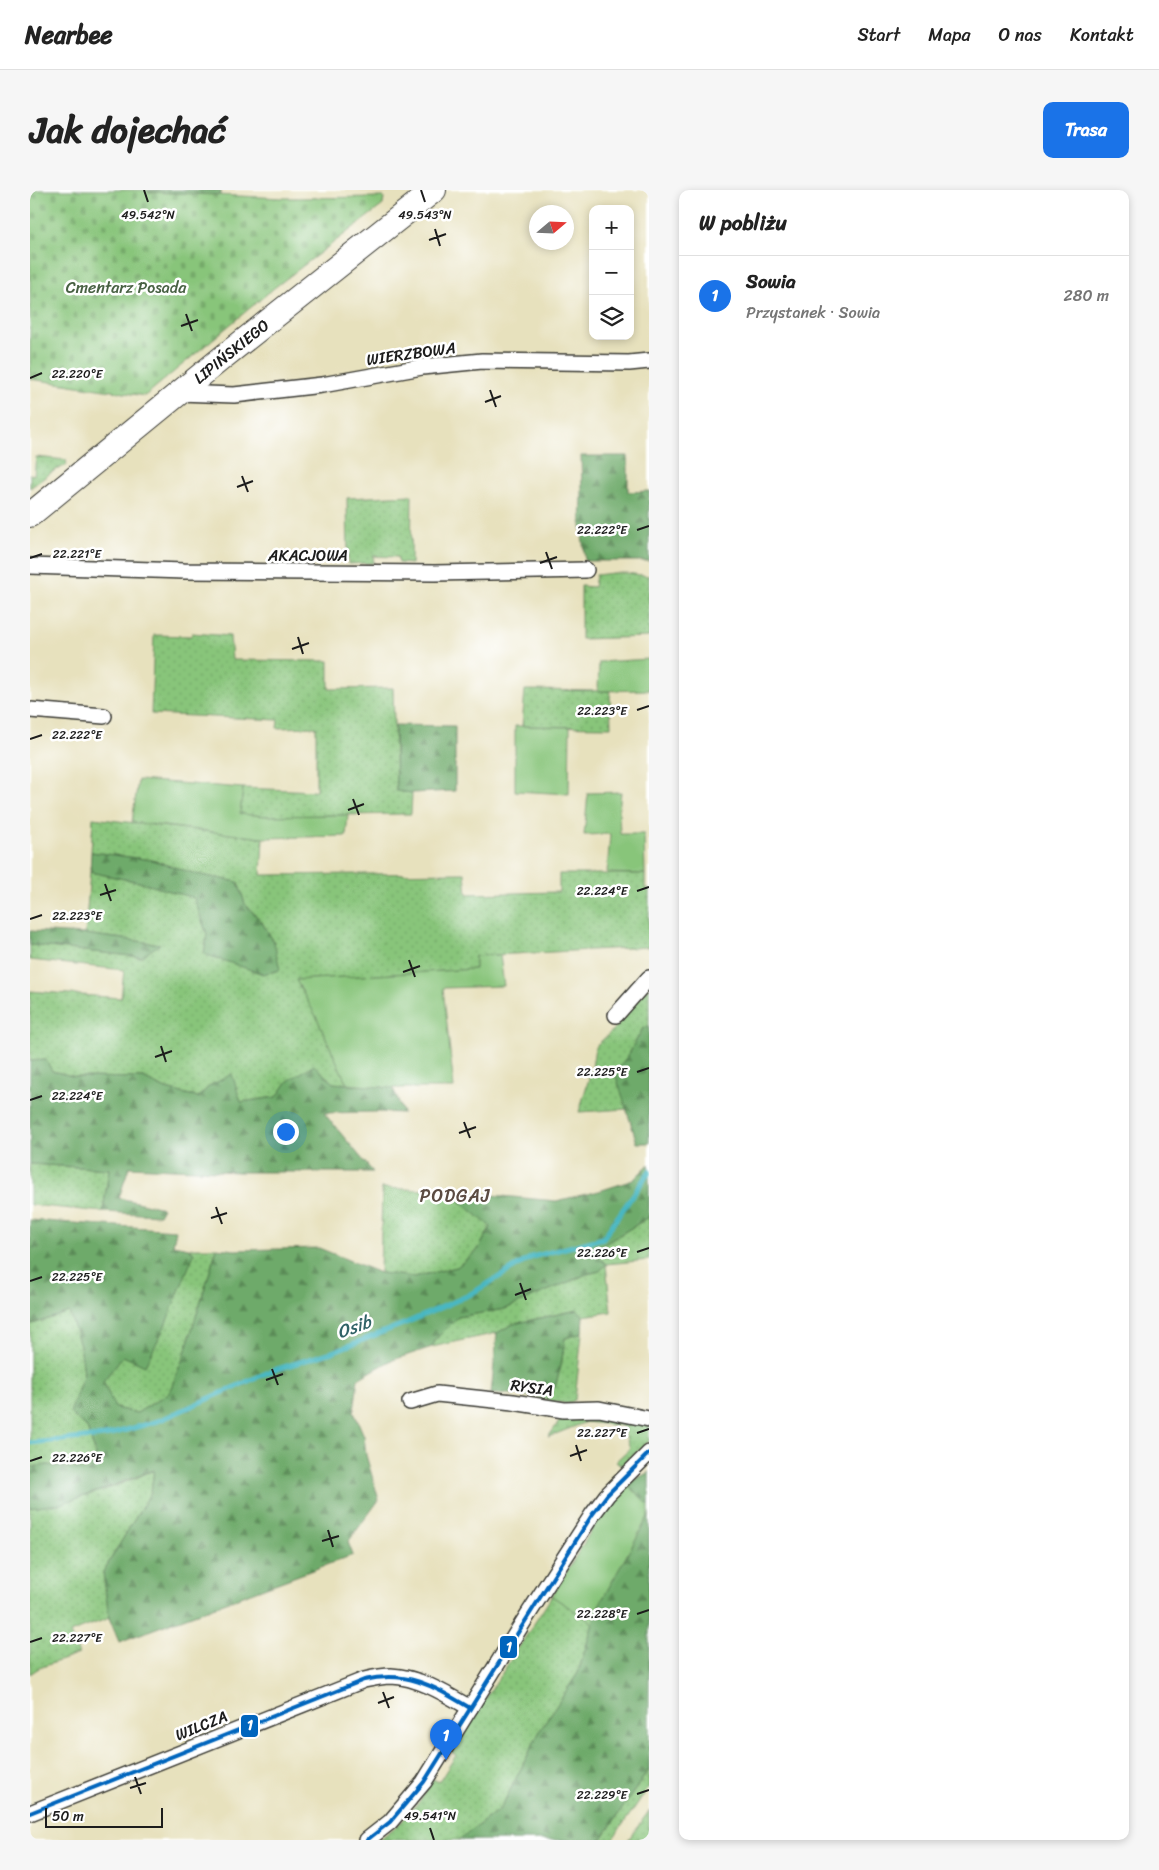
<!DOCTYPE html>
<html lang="pl">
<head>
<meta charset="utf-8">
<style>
  body { margin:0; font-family:Sriracha,sans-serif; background:#f6f6f6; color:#222 }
  .controls { position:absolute; right:15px; top:15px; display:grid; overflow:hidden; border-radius:10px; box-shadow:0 2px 8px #0003 }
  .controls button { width:45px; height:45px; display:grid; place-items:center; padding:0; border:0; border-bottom:1px solid #e0e0e0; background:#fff; color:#222; font:25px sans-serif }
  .compass { position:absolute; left:499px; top:15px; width:45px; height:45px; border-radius:50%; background:#fff; box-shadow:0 2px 8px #0003; rotate:71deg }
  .scale { position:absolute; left:15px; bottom:12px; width:118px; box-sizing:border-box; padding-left:5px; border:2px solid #1c1c1c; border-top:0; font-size:14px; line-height:18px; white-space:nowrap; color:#1c1c1c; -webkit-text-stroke:4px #fff; paint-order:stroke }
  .you { position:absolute; left:255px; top:941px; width:18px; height:18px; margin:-12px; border:4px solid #fff; border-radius:50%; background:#1a73e8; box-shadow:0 0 0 8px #1a73e833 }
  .badge { display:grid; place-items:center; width:32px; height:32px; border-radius:50%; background:#1a73e8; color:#fff; font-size:16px; font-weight:700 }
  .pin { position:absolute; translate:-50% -41px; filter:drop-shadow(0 1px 2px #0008) }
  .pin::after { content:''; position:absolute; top:26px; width:18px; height:15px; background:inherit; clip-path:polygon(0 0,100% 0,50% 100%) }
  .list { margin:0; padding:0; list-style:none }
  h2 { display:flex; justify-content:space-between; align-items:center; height:65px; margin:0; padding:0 20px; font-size:21px }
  h2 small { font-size:16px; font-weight:400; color:#767676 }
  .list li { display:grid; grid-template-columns:32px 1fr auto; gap:15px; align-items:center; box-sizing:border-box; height:80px; padding:0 20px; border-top:1px solid #e0e0e0 }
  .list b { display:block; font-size:19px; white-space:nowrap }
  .list p { margin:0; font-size:16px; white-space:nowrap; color:#767676 }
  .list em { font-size:16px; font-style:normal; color:#767676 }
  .icon { flex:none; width:28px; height:28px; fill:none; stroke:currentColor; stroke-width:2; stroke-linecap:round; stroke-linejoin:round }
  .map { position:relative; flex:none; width:619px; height:1650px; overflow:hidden; border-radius:10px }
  header { display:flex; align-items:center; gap:30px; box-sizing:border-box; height:70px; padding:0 25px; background:#fff; border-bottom:1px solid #e0e0e0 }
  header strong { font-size:24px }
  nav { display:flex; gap:28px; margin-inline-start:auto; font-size:18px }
  .intro { display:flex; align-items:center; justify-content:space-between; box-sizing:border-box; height:120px; padding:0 30px }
  h1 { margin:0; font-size:35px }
  .button { padding:12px 22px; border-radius:10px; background:#1a73e8; color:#fff; font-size:18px; font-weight:700 }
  main { display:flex; gap:30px; padding:0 30px }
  aside { flex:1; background:#fff; border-radius:10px; box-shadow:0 2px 8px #0003 }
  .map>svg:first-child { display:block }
</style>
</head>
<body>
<header>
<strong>Nearbee</strong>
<nav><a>Start</a><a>Mapa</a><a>O nas</a><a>Kontakt</a></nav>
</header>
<div class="intro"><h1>Jak dojechać</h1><a class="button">Trasa</a></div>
<main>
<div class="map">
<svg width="619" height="1650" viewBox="0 0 619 1650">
  <defs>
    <pattern id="grass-dots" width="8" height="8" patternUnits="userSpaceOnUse" patternTransform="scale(1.25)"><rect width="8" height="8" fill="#88c57a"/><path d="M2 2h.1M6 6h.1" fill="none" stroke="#75a969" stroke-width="1.8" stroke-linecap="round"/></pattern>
    <pattern id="forest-firs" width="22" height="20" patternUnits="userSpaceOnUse" patternTransform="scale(1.25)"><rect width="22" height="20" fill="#6eaa6a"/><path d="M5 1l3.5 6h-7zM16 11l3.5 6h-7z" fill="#5a8a56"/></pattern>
    <pattern id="cemetery-stones" width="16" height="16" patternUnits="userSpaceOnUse" patternTransform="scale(1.25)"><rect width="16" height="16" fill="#88c57a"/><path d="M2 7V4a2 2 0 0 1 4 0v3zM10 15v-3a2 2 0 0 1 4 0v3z" fill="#75a969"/></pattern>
  </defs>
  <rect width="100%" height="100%" fill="#fff"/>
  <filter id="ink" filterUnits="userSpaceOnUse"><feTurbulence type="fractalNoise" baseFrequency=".02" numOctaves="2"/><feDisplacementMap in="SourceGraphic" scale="10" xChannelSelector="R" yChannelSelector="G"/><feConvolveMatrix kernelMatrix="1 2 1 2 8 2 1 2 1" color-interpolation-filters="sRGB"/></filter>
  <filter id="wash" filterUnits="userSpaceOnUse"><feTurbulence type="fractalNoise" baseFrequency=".0096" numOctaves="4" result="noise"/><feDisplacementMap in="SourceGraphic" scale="20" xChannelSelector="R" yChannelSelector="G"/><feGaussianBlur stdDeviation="1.12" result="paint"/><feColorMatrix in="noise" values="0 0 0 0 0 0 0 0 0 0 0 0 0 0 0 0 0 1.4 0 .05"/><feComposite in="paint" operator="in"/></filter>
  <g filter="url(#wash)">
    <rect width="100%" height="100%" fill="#e7e1bd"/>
    <g fill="url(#grass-dots)" stroke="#52704b">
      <path d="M 6,267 L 36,270 L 37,275 L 22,282 L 0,298 L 0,284 L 4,285 Z"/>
      <path d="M 382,305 L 381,374 L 369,373 L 367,367 L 343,366 L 344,373 L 318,374 L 317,308 Z"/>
      <path d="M 583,383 L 596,383 L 619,386 L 619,447 L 551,449 L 551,396 L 564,397 L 566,385 Z"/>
      <path d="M 162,443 L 200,446 L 202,470 L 299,471 L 299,499 L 363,498 L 366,601 L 382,603 L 381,624 L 236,626 L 210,624 L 213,598 L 286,601 L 286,537 L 247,538 L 248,530 L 121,524 L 124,445 L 161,446 Z"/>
      <path d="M 495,500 L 580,501 L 581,537 L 492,536 Z"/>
      <path d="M 63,628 L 233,648 L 231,685 L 435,683 L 437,704 L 529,702 L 529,684 L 615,684 L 615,699 L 619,699 L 619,757 L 445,766 L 445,779 L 266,790 L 287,828 L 317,894 L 258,891 L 247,907 L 210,912 L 181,895 L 168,907 L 136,899 L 113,888 L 46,887 L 22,881 L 16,870 L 0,871 L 0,801 L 91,808 L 94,780 L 0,770 L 0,755 L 111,767 L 129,754 L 55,744 L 60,682 L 109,692 L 164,708 L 177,744 L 244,752 L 231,731 L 215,714 L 208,692 L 166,684 L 122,670 L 61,662 Z"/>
      <path d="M 619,796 L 619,836 L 613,838 L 599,864 L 585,883 L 597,919 L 549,922 L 562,878 L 565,857 L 581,842 Z"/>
      <path d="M 0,974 L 79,979 L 73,1022 L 0,1015 Z"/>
      <path d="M 352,998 L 418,1001 L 461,1036 L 448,1060 L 427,1077 L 384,1087 L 350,1083 Z"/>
      <path d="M 619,1027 L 619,1070 L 576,1074 L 581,1122 L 553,1126 L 547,1120 L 483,1134 L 467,1143 L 402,1157 L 406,1149 L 428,1127 L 475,1119 L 557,1084 L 570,1081 L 565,1064 L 573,1055 Z"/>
      <path d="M 159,1058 L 187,1058 L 154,1166 L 139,1203 L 107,1223 L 85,1218 L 73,1191 L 93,1166 L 115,1175 L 164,1064 Z"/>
      <path d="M 39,1122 L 50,1155 L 54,1183 L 40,1223 L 57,1238 L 66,1265 L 59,1281 L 18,1275 L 0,1277 L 0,1135 Z"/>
      <path d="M 552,1143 L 545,1210 L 537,1214 L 487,1204 L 512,1204 L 525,1197 L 531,1176 L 535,1148 Z"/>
      <path d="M 536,1225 L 588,1227 L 619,1235 L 619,1251 L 592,1276 L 586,1271 L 600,1258 L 592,1236 L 556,1232 L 518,1247 L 529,1232 Z"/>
      <path d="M 124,1280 L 121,1302 L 73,1382 L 79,1428 L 40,1443 L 49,1464 L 9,1478 L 0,1484 L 0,1318 C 43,1312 84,1298 124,1280 Z"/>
      <path d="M 522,1406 L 563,1433 L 548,1483 L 511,1539 L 471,1618 L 429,1650 L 348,1650 C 373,1633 389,1616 403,1589 L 409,1592 L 426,1565 L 421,1562 Z"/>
      <path d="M 619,1579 L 619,1597 L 582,1650 L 571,1650 Z"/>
      <path d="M 619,1621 L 619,1650 L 598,1650 Z"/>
    </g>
    <g fill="url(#forest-firs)" stroke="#456343">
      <path d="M 119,0 L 191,0 L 191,5 L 117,2 Z"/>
      <path d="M 551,266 L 598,266 L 598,302 L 619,301 L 619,371 L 555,371 L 551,336 L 552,301 Z"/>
      <path d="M 365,535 L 425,536 L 425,601 L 382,603 L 366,601 Z"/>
      <path d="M 61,662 L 122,670 L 166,684 L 208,692 L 215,714 L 231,731 L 244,752 L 250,780 L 233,784 L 174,764 L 177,744 L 164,708 L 109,692 L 60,682 Z"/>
      <path d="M 0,741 L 55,744 L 130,754 L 111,767 L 0,755 Z"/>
      <path d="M 619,836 L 619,953 L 607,953 L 585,883 L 599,864 L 613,838 Z"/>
      <path d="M 16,870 L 22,881 L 46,887 L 113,888 L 136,899 L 168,907 L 181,895 L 202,884 L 211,912 L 247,907 L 258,891 L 284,875 L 303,893 L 363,898 L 373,923 L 345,922 L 294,923 L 343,982 L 208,982 L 99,977 L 89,1008 L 133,1018 L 129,1025 L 73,1022 L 79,979 L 0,974 L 0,871 Z"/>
      <path d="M 619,974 L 619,1027 L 573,1055 L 566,1064 L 576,1074 L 570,1081 L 557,1084 L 475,1119 L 428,1127 L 406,1149 L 402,1157 L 360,1171 L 328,1189 L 324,1222 L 334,1246 L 336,1265 L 349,1310 L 318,1352 L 323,1365 L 89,1452 L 79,1428 L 73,1382 L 121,1302 L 124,1280 L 69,1301 L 30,1314 L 0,1318 L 0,1277 L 18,1275 L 59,1281 L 66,1265 L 57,1238 L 40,1223 L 54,1183 L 50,1155 L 39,1122 L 0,1135 L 0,1030 L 146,1040 L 143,1055 L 159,1058 L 164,1064 L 134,1138 L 115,1176 L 93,1166 L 73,1191 L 85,1218 L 107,1223 L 139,1203 L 154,1166 L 187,1058 L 205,1060 L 289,1058 L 350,1083 L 384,1087 L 427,1077 L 448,1060 L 461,1037 L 418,1001 L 526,1011 L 569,1001 L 603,990 Z"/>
      <path d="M 548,1120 L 553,1126 L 552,1143 L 535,1148 L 531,1176 L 525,1197 L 512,1204 L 461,1204 L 467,1143 L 483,1134 Z"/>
      <path d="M 619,1282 L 619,1315 L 597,1294 Z"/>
      <path d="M 619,1325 L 619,1579 L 571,1650 L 429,1650 L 471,1618 L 511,1539 L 548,1483 L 568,1417 Z"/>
    </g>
    <path fill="url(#cemetery-stones)" stroke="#52704b" d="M 0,0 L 118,0 L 118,2 L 255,8 L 354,7 L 353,15 L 244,98 L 115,206 L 0,189 Z"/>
    <g fill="#88c57a" stroke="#52704b">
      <path d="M 619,469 L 619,500 L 568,501 L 569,472 Z"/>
      <path d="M 485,536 L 540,537 L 539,604 L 485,601 Z"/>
      <path d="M 108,590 L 213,598 L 210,624 L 236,626 L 318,625 L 316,646 L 233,648 L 102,632 Z"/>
      <path d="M 591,602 L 589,621 L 590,644 L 614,644 L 615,684 L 577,683 L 580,644 L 554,645 L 558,603 Z"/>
      <path d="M 470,765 L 474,796 L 413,798 L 424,898 L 363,898 L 317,894 L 287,828 L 266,790 L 445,779 L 445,766 Z"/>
      <path d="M 597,1294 L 619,1315 L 619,1325 L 568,1417 L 563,1433 L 522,1406 L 567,1331 Z"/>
    </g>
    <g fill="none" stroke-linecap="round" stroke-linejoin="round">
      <path stroke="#49b7c2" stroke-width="5" d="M 0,1253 L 75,1246 L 128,1231 L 241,1181 L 302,1162 L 376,1133 L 439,1105 L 502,1067 L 573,1048 L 619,982"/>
    </g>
  </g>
  <g filter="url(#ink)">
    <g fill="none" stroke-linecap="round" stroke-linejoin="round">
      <g stroke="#3a3a34" stroke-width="18">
        <g id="street">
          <path d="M 149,203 L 204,205 L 292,195 L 392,177 L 452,171 L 599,173 L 619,171"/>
          <path d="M 0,376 L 154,381 L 405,383 L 556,380"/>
          <path d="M 0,520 L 74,526"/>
          <path d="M 586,825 L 619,788"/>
          <path d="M 380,1212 L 407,1204 L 483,1212 L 534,1220 L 569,1219 L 619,1229"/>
          <path d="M 0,1623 L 334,1490 C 343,1488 352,1486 361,1486 C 389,1487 416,1504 440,1518"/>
          <path d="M 337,1650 L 360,1632 L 394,1592 L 497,1426 L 562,1325 L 577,1305 L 619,1263"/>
        </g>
      </g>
      <g stroke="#3a3a34" stroke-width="26">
        <path id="primary" d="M 0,325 L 192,168 L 404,0"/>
      </g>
      <use href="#street" stroke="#fff" stroke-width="15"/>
      <use href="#primary" stroke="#fff" stroke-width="24"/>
      <g stroke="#fff" stroke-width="8">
        <g id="bus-1">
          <path d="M 0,1623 L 334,1490 C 378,1480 403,1496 440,1518"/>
          <path d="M 337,1650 L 360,1632 L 394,1592 L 562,1325 L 577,1305 L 619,1263"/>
        </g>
      </g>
      <use href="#bus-1" stroke="#0065bd" stroke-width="4"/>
    </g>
  </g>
  <path fill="none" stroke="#1c1c1c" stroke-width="2" d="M 114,0 L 118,12M 391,0 L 395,12M 405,39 L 410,56M 399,50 L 416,44M 156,124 L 162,141M 151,136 L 168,130M 0,188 L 12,183M 460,200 L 466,217M 455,212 L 471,206M 212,286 L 218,302M 207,297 L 223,291M 607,340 L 619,336M 516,362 L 522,379M 0,368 L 12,364M 510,373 L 527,367M 268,447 L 273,464M 262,459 L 279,453M 607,520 L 619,516M 0,549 L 12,545M 323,609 L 329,625M 318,620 L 334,614M 75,694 L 81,711M 607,701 L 619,697M 70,705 L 86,700M 0,729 L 12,725M 379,770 L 385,787M 373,782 L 390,776M 131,856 L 136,872M 125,867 L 142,861M 607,882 L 619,878M 0,910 L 12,906M 434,932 L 440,948M 429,943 L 446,937M 186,1017 L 192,1034M 181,1028 L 197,1023M 607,1062 L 619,1058M 0,1091 L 12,1087M 490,1093 L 496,1110M 485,1105 L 501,1099M 242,1179 L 248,1195M 236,1190 L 253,1184M 607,1243 L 619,1239M 546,1255 L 551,1271M 540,1266 L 557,1260M 0,1271 L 12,1267M 298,1340 L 303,1357M 292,1351 L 309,1346M 607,1424 L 619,1420M 0,1452 L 12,1448M 353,1502 L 359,1518M 348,1513 L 364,1507M 105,1587 L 111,1604M 100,1598 L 116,1593M 607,1604 L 619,1600M 400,1638 L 404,1650"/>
  <g text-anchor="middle" stroke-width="5" stroke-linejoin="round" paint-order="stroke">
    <g font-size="16" fill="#476042" stroke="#fff">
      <text x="96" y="103">Cmentarz Posada</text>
    </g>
    <g font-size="16" fill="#1c1c1c" stroke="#fff">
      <text transform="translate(201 161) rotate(-39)" y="6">LIPIŃSKIEGO</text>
      <text transform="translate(381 163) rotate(-8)" y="6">WIERZBOWA</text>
      <text x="278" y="371">AKACJOWA</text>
      <text transform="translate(502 1197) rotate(8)" y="6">RYSIA</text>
      <text transform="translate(171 1535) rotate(-22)" y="6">WILCZA</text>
    </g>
    <g font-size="18" letter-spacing="1" fill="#5b4b42" stroke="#fff">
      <text x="425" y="1012">PODGAJ</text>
    </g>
    <g font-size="18" font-style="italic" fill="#306267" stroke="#fff">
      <text transform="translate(324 1137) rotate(-20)" y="6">Osib</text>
    </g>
  </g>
  <g font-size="12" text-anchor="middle" fill="#1c1c1c" stroke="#fff" stroke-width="5" stroke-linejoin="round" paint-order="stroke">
    <text x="395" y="29">49.543°N</text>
    <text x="118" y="29">49.542°N</text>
    <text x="47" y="188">22.220°E</text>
    <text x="572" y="344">22.222°E</text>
    <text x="47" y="368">22.221°E</text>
    <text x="572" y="525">22.223°E</text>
    <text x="47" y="549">22.222°E</text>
    <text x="572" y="705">22.224°E</text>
    <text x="47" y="730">22.223°E</text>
    <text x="572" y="886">22.225°E</text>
    <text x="47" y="910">22.224°E</text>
    <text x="572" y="1067">22.226°E</text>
    <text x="47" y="1091">22.225°E</text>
    <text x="572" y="1247">22.227°E</text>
    <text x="47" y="1272">22.226°E</text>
    <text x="572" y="1428">22.228°E</text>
    <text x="47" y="1452">22.227°E</text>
    <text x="572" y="1609">22.229°E</text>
    <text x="400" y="1630">49.541°N</text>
  </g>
  <g stroke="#fff" stroke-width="2">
    <rect x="469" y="1445" width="19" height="24" rx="5" fill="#0065bd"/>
    <rect x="210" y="1524" width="19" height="24" rx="5" fill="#0065bd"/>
  </g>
  <g font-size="14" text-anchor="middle" font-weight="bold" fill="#fff">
    <text x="479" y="1462">1</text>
    <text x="220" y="1540">1</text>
  </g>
</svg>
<div class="controls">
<button>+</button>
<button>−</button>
<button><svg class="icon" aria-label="layers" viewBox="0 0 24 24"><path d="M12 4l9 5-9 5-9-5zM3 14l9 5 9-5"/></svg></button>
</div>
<svg class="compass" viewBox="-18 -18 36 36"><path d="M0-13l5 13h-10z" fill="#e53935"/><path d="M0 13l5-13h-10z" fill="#767676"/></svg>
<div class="scale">50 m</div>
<div class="you"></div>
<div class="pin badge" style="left:416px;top:1570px">1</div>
</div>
<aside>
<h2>W pobliżu<small></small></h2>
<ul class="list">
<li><span class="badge">1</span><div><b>Sowia</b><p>Przystanek · Sowia</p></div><em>280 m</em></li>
</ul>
</aside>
</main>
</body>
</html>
